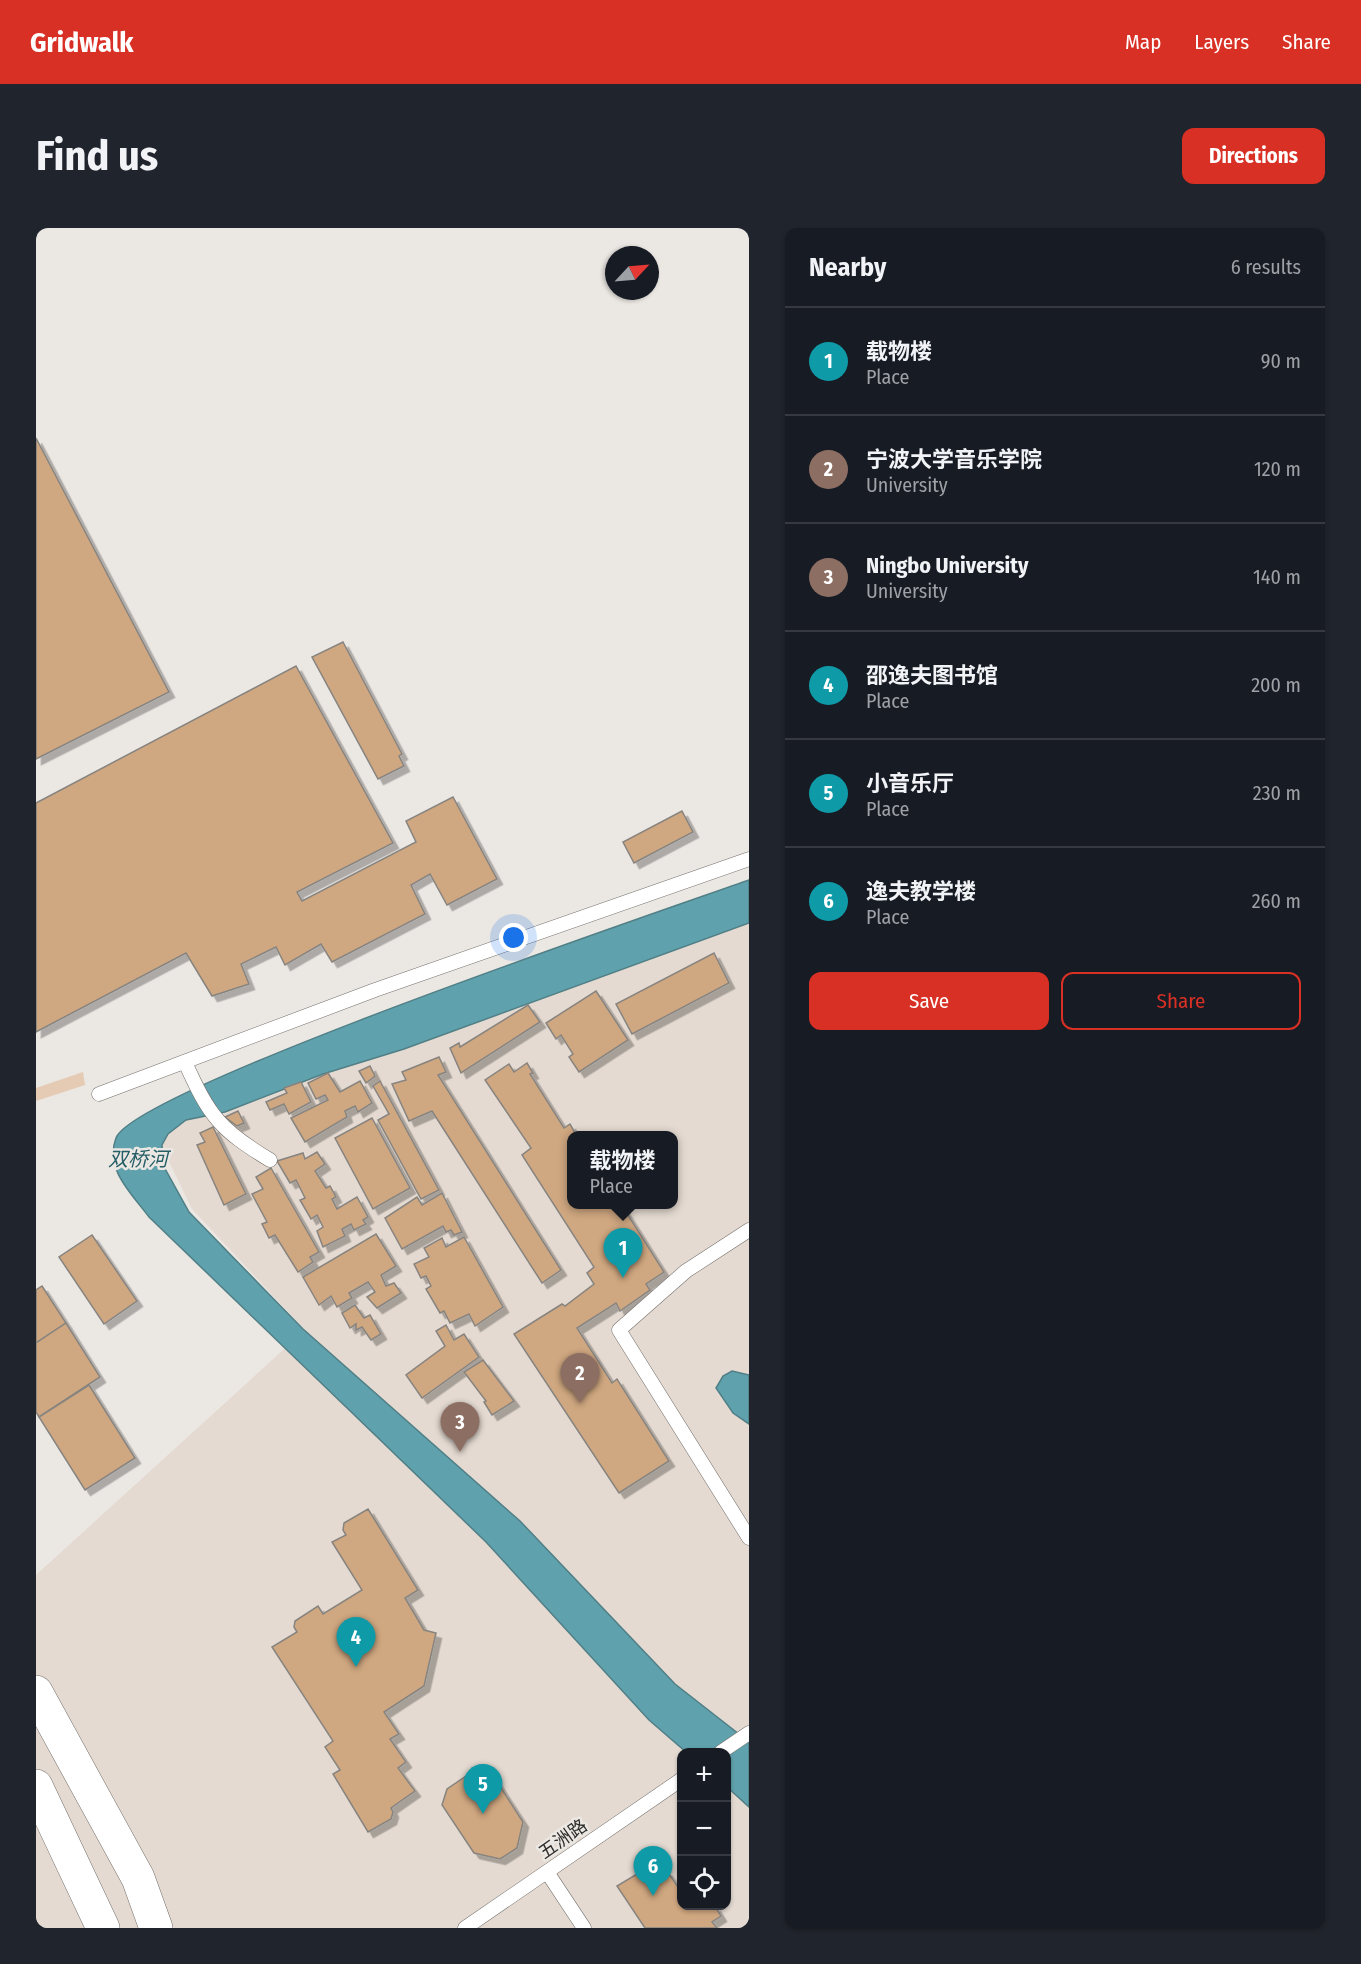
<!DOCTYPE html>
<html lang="en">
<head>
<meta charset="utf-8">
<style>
  body { margin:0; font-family:"Fira Sans Condensed","Noto Sans SC",sans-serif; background:#20242c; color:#f1f3f6 }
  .controls { position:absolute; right:18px; bottom:18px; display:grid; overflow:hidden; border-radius:12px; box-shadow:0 2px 4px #0004 }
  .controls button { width:54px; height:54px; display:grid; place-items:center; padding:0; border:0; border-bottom:2px solid #363941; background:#171b24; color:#f1f3f6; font:30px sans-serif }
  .compass { position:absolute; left:569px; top:18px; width:54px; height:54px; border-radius:50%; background:#171b24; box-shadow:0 2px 4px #0004; rotate:64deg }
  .you { position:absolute; left:478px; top:710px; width:21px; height:21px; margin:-15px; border:4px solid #fff; border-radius:50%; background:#1a73e8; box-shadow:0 0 0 9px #1a73e833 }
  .badge { display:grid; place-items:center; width:39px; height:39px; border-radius:50%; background:#d93025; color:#fff; font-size:20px; font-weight:700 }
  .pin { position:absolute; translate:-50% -50px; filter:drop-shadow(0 2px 3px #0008) }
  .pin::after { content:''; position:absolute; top:32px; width:21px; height:18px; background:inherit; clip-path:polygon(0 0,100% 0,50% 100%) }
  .popup { position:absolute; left:531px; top:903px; width:111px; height:78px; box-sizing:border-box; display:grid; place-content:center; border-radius:12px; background:#171b24; filter:drop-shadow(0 2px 4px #0005); font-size:20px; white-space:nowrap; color:#9ea1a6 }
  .popup b { font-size:22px; color:#f1f3f6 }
  .popup::after { content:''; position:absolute; left:50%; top:100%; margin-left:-12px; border:12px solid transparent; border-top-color:#171b24 }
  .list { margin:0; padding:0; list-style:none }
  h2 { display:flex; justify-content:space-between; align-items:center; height:78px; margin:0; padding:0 24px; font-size:26px }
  h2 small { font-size:20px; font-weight:400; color:#9ea1a6 }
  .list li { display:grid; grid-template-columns:39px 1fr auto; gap:18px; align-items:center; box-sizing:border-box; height:108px; padding:0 24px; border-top:2px solid #363941 }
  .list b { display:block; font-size:22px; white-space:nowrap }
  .list p { margin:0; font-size:20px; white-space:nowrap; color:#9ea1a6 }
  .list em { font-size:20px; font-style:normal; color:#9ea1a6 }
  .actions { display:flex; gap:12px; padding:18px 24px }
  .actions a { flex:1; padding:14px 0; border:2px solid #d93025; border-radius:12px; text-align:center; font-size:21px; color:#d93025 }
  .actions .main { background:#d93025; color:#fff }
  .icon { flex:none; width:33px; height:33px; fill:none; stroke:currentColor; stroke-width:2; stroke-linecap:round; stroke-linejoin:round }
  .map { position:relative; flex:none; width:713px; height:1700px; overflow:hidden; border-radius:12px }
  header { display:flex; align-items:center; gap:36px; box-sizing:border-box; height:84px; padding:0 30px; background:#d93025; color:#fff }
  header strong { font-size:28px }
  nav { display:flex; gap:33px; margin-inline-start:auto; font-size:21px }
  .intro { display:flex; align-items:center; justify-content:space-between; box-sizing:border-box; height:144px; padding:0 36px }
  h1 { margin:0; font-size:42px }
  .button { padding:15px 27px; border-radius:12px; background:#d93025; color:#fff; font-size:21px; font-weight:700 }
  main { display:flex; gap:36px; padding:0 36px }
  aside { flex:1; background:#171b24; border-radius:12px; box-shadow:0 2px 4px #0004 }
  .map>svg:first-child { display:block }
</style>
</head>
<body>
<header>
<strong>Gridwalk</strong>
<nav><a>Map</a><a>Layers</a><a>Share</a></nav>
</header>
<div class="intro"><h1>Find us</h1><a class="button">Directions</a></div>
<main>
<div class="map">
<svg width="713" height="1700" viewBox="0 0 713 1700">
  <defs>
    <filter id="shadow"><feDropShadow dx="5.5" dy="5.5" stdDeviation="0" flood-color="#0004"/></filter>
  </defs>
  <rect width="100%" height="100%" fill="#ebe7e3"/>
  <path fill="#e4dad1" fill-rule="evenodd" d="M 713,675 L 713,1700 L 0,1700 L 0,1347 L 269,1102 L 156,981 L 120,907 L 181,864 ZM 536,908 L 638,908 L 638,976 L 536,976 ZM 646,1524 L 690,1524 L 690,1678 L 646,1678 Z"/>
  <path fill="#e5cab4" d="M 47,844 L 49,857 L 0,873 L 0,860 Z"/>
  <g fill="#5fa2ad" stroke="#507f86" stroke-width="1.5">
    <path d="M 713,652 L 713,695 L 368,821 L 287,846 L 189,884 L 150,892 L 132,906 L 126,917 L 127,937 L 153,984 L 225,1058 L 267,1101 L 484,1293 L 639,1456 L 713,1514 L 713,1579 L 691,1559 L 690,1524 L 650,1524 L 613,1492 L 450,1314 L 113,989 C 96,966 68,941 80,910 C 99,861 632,681 713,652 Z"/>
    <path d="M 696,1143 L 713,1147 L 713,1196 L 697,1185 L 680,1160 L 687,1148 Z"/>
  </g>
  <g fill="#cfa780" stroke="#878480" stroke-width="1.5" filter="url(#shadow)">
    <path d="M 0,210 L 133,464 L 0,531 Z"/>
    <path d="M 307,414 L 366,526 L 363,528 L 368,538 L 342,551 L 276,429 Z"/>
    <path d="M 260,438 L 357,615 L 261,664 L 266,673 L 380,614 L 370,593 L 417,569 L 461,651 L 411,677 L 394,646 L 375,657 L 389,686 L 296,734 L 285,716 L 249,737 L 240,719 L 205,736 L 213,756 L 176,768 L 150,725 L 0,804 L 0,575 Z"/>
    <path d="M 646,583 L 657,604 L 598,635 L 587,614 Z"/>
    <path d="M 678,725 L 693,755 L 596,806 L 580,776 Z"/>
    <path d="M 560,763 L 592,812 L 543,844 L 533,829 L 537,826 L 525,807 L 520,811 L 510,795 Z"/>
    <path d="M 492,777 L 504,794 L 425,845 L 414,820 L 423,815 L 424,819 Z"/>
    <path d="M 403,829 L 410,844 L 402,847 L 525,1042 L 506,1055 L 396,883 L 373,893 L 356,856 L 370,852 L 366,844 Z"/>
    <path d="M 491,835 L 497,845 L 494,846 L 528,900 L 534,896 L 541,908 L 536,908 L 536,976 L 585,976 L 628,1044 L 610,1056 L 614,1062 L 584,1083 L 580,1075 L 541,1100 L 576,1155 L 581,1151 L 633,1233 L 583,1265 L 478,1106 L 526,1076 L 529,1078 L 558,1056 L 551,1045 L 558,1039 L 486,927 L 495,920 L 449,852 L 473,836 L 478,844 Z"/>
    <path d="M 334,838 L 339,848 L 330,855 L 323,843 Z"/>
    <path d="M 292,845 L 304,864 L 324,853 L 336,875 L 322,884 L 319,878 L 309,883 L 311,889 L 269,914 L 255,890 L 292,872 L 289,867 L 280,871 L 272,855 Z"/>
    <path d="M 344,853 L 403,962 L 385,971 L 342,892 L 353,886 L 337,858 Z"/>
    <path d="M 265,854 L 275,874 L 253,886 L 248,876 L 234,882 L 230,874 L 251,865 L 248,860 Z"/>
    <path d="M 202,883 L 208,895 L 201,898 L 189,889 Z"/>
    <path d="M 336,890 L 374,960 L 337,981 L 299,910 Z"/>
    <path d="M 177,899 L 210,966 L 188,977 L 161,917 L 169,914 L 164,905 Z"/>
    <path d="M 281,924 L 289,936 L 279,943 L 290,960 L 294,958 L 300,969 L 296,971 L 301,981 L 321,969 L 332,989 L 327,992 L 330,996 L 318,1002 L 315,996 L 306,1001 L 309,1008 L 287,1019 L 281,1003 L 287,999 L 281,987 L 275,991 L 264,972 L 269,970 L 260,952 L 254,955 L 241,933 L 267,925 L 269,931 Z"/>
    <path d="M 235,940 L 283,1024 L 274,1029 L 277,1034 L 262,1044 L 239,1007 L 233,1010 L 226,996 L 231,994 L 216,966 L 227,961 L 220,949 Z"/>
    <path d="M 406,965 L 426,1004 L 418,1007 L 415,1002 L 410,1004 L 407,998 L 366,1021 L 349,990 L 381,969 L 386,977 Z"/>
    <path d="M 340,1006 L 360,1038 L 345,1047 L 350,1058 L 358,1055 L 365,1065 L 341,1080 L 331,1069 L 339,1064 L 332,1054 L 313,1065 L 316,1070 L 301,1079 L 295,1068 L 283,1077 L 267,1049 Z"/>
    <path d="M 56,1007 L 101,1073 L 68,1096 L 23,1029 Z"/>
    <path d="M 428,1009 L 467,1079 L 439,1098 L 433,1086 L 414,1095 L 408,1083 L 404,1085 L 390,1061 L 395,1058 L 390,1048 L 385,1050 L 378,1036 L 393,1029 L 388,1020 L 406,1010 L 410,1019 Z"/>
    <path d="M 6,1058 L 30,1095 L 0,1115 L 0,1062 Z"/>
    <path d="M 319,1077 L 328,1090 L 334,1087 L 345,1106 L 335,1112 L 326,1099 L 320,1102 L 320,1096 L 314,1100 L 306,1085 Z"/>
    <path d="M 30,1095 L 64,1149 L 3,1189 L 0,1184 L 0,1115 Z"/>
    <path d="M 410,1097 L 418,1112 L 428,1106 L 443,1129 L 386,1170 L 370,1147 L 409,1118 L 400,1103 Z"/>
    <path d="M 447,1132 L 478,1173 L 456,1187 L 448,1174 L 450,1173 L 428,1144 Z"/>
    <path d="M 53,1157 L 99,1230 L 49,1262 L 3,1189 Z"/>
    <path d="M 332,1281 L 382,1362 L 369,1370 L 388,1402 L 400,1405 L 388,1458 L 348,1484 L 363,1506 L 354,1511 L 370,1534 L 362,1540 L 379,1563 L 355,1580 L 357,1584 L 355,1591 L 332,1604 L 297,1546 L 304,1542 L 289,1519 L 297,1513 L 236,1419 L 261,1404 L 258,1399 L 259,1393 L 282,1378 L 287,1386 L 326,1362 L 296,1314 L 310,1307 L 307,1302 L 308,1295 Z"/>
    <path d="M 439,1542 L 456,1546 L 487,1594 L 481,1620 L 464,1631 L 438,1625 L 406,1577 L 411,1561 Z"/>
    <path d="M 616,1637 L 622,1647 L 631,1643 L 642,1659 L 645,1658 L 646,1678 L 679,1678 L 685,1688 L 676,1694 L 681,1700 L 609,1700 L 581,1658 Z"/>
  </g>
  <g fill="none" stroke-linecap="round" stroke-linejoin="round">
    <g stroke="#74706d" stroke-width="15">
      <g id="lane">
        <path d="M 149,834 C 173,888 184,902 234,932"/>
        <path d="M 63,866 L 339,762 L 713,631"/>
        <path d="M 713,1002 L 650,1043 L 583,1102 L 713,1310"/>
        <path d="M 685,1524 L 713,1505"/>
        <path d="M 511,1644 L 548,1700"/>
        <path d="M 429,1700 L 646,1551"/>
      </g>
    </g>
    <g stroke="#74706d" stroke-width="34">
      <g id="secondary">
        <path d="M 0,1464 L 102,1650 L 120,1700"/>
        <path d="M 0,1558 L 67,1700"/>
      </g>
    </g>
    <use href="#lane" stroke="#fff" stroke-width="14"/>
    <use href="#secondary" stroke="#fff" stroke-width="33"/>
  </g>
  <g text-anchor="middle" stroke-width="5" stroke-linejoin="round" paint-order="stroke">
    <g font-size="18" fill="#2e2d2b" stroke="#ebe7e3">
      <text transform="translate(527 1611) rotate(-35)" y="6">五洲路</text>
    </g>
    <g font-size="20" font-style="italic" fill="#255e66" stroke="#ebe7e3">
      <text x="102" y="938">双桥河</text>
    </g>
  </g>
</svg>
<div class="controls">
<button>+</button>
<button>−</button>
<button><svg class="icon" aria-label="locate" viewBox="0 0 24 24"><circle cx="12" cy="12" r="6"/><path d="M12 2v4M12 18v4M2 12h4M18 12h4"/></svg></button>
</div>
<svg class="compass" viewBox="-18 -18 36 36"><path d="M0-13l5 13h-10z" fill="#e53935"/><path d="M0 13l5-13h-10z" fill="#9ea1a6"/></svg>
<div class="you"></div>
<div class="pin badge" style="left:587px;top:1050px;background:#0f9aa8">1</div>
<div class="popup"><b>载物楼</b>Place</div>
<div class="pin badge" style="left:544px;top:1175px;background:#8d6e63">2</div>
<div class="pin badge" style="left:424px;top:1224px;background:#8d6e63">3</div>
<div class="pin badge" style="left:320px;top:1439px;background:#0f9aa8">4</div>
<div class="pin badge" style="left:447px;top:1586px;background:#0f9aa8">5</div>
<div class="pin badge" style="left:617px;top:1668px;background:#0f9aa8">6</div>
</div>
<aside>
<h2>Nearby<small>6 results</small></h2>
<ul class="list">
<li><span class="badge" style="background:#0f9aa8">1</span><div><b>载物楼</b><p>Place</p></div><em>90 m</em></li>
<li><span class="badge" style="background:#8d6e63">2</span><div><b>宁波大学音乐学院</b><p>University</p></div><em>120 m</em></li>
<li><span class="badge" style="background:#8d6e63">3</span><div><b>Ningbo University</b><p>University</p></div><em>140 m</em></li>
<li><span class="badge" style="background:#0f9aa8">4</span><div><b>邵逸夫图书馆</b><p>Place</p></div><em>200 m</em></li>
<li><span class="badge" style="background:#0f9aa8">5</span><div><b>小音乐厅</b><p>Place</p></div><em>230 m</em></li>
<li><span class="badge" style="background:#0f9aa8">6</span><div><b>逸夫教学楼</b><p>Place</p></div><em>260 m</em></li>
</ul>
<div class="actions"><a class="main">Save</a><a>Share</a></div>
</aside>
</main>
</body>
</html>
